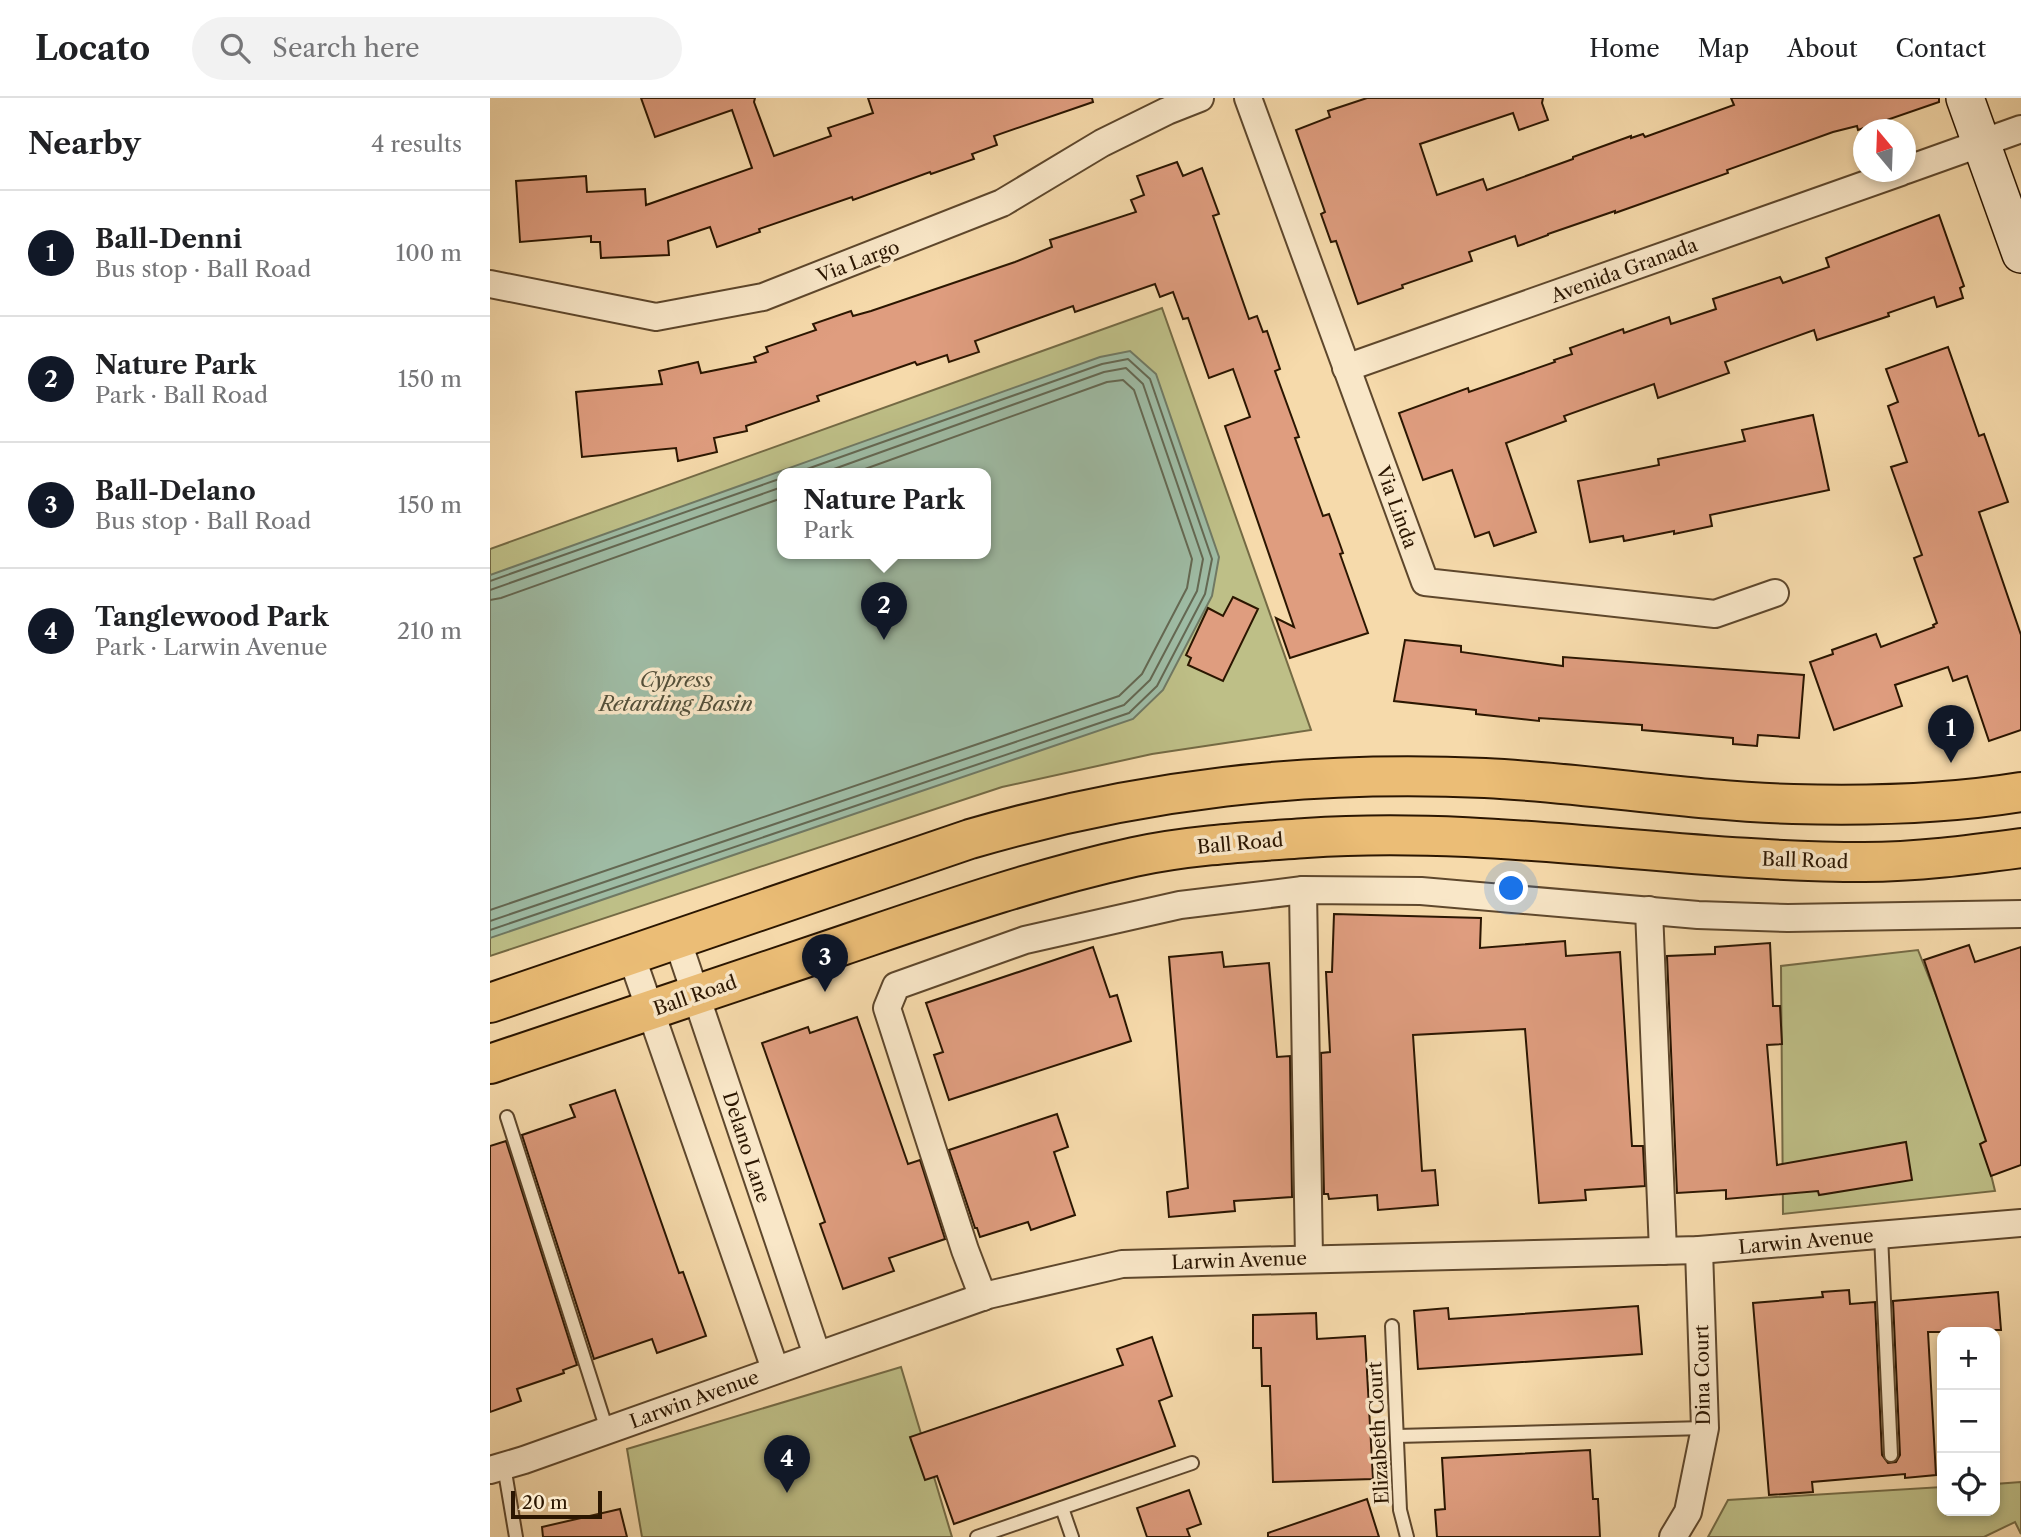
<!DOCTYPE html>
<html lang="en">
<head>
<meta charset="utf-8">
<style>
  body { margin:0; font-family:"Libre Caslon Text",serif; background:#f2f2f2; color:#202124 }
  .controls { position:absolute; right:21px; bottom:21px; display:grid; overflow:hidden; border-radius:14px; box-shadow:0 4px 10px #0003 }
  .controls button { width:63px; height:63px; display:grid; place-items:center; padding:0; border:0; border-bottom:2px solid #e0e0e0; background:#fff; color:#202124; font:35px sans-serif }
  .compass { position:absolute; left:1363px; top:21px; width:63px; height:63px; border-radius:50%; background:#fff; box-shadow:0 4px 10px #0003; rotate:341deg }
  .scale { position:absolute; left:21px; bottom:18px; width:91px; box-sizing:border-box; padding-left:7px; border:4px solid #2b1601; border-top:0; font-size:19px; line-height:24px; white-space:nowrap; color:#2b1601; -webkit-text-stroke:5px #f9e7c8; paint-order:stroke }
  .you { position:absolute; left:1022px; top:791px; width:24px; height:24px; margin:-18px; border:5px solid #fff; border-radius:50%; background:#1a73e8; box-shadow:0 0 0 10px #1a73e833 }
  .badge { display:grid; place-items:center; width:46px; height:46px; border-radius:50%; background:#111827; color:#fff; font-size:23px; font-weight:700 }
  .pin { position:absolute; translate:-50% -58px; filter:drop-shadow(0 2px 4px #0008) }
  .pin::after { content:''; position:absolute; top:37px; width:24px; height:21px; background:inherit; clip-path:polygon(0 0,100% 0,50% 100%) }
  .popup { position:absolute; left:287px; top:370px; width:214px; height:91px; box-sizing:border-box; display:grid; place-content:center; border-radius:14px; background:#fff; filter:drop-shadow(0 2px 5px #0005); font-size:23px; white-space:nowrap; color:#757577 }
  .popup b { font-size:26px; color:#202124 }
  .popup::after { content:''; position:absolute; left:50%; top:100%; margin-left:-14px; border:14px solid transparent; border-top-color:#fff }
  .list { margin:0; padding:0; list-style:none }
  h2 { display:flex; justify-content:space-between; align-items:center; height:91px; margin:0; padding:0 28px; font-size:30px }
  h2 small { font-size:23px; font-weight:400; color:#757577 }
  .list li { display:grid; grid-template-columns:46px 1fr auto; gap:21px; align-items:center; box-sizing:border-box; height:126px; padding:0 28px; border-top:2px solid #e0e0e0 }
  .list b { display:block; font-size:26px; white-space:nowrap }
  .list p { margin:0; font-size:23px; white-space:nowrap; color:#757577 }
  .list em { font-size:23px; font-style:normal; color:#757577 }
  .icon { flex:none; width:38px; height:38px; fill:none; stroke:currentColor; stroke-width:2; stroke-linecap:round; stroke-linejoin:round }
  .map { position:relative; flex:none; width:1531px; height:1439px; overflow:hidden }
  header { display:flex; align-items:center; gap:42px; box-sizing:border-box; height:98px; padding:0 35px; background:#fff; border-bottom:2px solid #e0e0e0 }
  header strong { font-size:33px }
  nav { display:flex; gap:38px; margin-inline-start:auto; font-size:24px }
  .search { width:490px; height:63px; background:#f2f2f2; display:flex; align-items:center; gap:18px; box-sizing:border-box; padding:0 24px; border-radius:38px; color:#757577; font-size:26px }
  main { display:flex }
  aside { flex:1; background:#fff }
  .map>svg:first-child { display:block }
</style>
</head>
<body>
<header>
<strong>Locato</strong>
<div class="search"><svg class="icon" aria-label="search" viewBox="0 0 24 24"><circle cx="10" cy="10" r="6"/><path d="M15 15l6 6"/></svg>Search here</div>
<nav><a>Home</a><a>Map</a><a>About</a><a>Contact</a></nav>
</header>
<main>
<aside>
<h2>Nearby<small>4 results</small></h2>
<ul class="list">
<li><span class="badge">1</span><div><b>Ball-Denni</b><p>Bus stop · Ball Road</p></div><em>100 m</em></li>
<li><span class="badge">2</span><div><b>Nature Park</b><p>Park · Ball Road</p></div><em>150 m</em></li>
<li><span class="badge">3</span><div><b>Ball-Delano</b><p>Bus stop · Ball Road</p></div><em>150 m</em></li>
<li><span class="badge">4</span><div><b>Tanglewood Park</b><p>Park · Larwin Avenue</p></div><em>210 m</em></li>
</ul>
</aside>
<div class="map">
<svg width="1531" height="1439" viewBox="0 0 1531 1439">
  <rect width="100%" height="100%" fill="#f6daab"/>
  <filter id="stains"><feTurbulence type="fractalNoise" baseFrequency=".00286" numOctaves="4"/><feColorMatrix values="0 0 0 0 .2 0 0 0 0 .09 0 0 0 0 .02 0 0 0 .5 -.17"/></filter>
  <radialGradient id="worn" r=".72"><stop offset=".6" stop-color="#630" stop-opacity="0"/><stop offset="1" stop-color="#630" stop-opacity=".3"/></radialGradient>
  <g fill="#bebf87" stroke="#746a44" stroke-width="2" fill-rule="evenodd">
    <path d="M 672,210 L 821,632 L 662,656 L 512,689 L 0,858 L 0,451 ZM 292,376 L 495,376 L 495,456 L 292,456 Z"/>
    <path d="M 1428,852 L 1505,1045 L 1494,1048 L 1505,1093 L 1293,1116 L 1291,868 Z"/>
    <path d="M 411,1269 L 462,1439 L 152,1439 L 137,1351 Z"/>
    <path d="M 1531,1384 L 1531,1436 L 1525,1424 L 1494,1439 L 1218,1439 L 1238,1402 L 1452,1389 L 1452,1413 L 1505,1413 L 1505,1386 Z"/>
  </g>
  <path fill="#9ebba4" stroke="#707963" stroke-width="2" fill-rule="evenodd" d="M 640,253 L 666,276 L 729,459 L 722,498 L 673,592 L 643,621 L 0,840 L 0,477 L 610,259 ZM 292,376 L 495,376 L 495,456 L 292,456 Z"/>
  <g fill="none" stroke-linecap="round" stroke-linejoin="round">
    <g stroke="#646852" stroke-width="2">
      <path d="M 0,483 L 292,380"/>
      <path d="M 0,492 L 292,389"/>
      <path d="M 0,502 L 11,500 L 292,400"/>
      <path d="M 0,812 L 629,598 L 652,576 L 697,490 L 702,461 L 644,292 L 633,282 L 617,284 L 361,376"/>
      <path d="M 0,823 L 634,607 L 660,582 L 707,493 L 713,461 L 653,286 L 636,270 L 614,274 L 330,376"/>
      <path d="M 0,832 L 639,615 L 667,588 L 715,496 L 722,461 L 660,281 L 638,261 L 612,266 L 303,376"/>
    </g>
  </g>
  <g fill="#df9d7f" stroke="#2b1601" stroke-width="2">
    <path d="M 151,0 L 265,0 L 264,4 L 284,58 L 341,38 L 338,30 L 383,15 L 378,0 L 602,0 L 603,4 L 504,38 L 507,47 L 482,56 L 484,61 L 441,76 L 440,74 L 363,102 L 362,99 L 269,131 L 270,134 L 227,149 L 220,129 L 178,143 L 179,157 L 111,160 L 110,144 L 101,144 L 101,138 L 30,144 L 26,83 L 96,78 L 97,94 L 155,91 L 156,107 L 262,70 L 242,12 L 165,39 Z"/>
    <path d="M 877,0 L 1053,0 L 1052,5 L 1058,22 L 1029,32 L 1023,15 L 930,46 L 947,97 L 993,81 L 997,92 L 1083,61 L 1083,59 L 1141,38 L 1141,40 L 1153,36 L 1155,39 L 1244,7 L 1241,0 L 1449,0 L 1449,4 L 1368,32 L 1367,28 L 1343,34 L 1237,72 L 1238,75 L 1125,115 L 1125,113 L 1058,136 L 1058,137 L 1028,148 L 1025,138 L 979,154 L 982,163 L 912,187 L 913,190 L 868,206 L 846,143 L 841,144 L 831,116 L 835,114 L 806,32 L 840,19 L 838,13 Z"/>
    <path d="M 687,64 L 693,78 L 712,70 L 729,116 L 723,118 L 759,221 L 767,218 L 773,234 L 777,233 L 790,271 L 785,273 L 809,339 L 805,340 L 833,418 L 839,416 L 853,455 L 850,456 L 878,535 L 800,560 L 786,520 L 804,529 L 735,328 L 760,319 L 743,271 L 719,280 L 698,220 L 693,221 L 683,194 L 670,199 L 665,186 L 585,214 L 583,208 L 485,243 L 489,254 L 459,264 L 457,257 L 427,267 L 425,264 L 327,298 L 329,303 L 256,328 L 257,333 L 224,340 L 227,354 L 188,363 L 186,350 L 92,359 L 86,294 L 172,286 L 169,273 L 208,264 L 211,275 L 266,264 L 264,259 L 278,254 L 276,249 L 326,232 L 323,226 L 361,213 L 363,218 L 381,213 L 525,164 L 562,149 L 560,142 L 646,114 L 641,102 L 654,97 L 647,78 Z"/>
    <path d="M 1449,117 L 1474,188 L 1470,190 L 1473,200 L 1447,209 L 1444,199 L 1398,215 L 1399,218 L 1327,242 L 1324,232 L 1235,264 L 1239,275 L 1168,300 L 1164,286 L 1074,318 L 1076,323 L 1016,345 L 1046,434 L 1004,448 L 999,434 L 985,439 L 962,372 L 933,382 L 909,315 L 978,290 L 979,294 L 1065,264 L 1064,262 L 1082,256 L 1080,250 L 1133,231 L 1134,235 L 1179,219 L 1181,226 L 1226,211 L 1223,201 L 1290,179 L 1293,185 L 1339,169 L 1336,160 Z"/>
    <path d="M 1458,249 L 1489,338 L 1494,336 L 1518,404 L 1489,414 L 1531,537 L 1531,632 L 1499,643 L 1477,578 L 1463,583 L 1458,569 L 1405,587 L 1412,608 L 1344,632 L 1320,564 L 1343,556 L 1342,552 L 1386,536 L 1391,549 L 1444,529 L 1443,527 L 1447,525 L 1424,460 L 1432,457 L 1401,369 L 1417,364 L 1398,308 L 1408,304 L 1396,271 Z"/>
    <path d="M 1323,317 L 1339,392 L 1220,417 L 1222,428 L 1184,436 L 1184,433 L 1134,443 L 1133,438 L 1100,444 L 1088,383 L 1169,367 L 1168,361 L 1255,343 L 1252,332 Z"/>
    <path d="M 743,499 L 768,511 L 733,583 L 698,567 L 701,560 L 696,557 L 718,510 L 733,518 Z"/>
    <path d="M 915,542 L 971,548 L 971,554 L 1073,568 L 1073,559 L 1314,577 L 1309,640 L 1268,637 L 1267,648 L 1243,646 L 1243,640 L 1152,632 L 1152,627 L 1049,620 L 1049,623 L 986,616 L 986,612 L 904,603 Z"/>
    <path d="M 844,816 L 991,820 L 990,850 L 1075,843 L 1076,858 L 1130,854 L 1142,1048 L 1153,1048 L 1155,1088 L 1095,1092 L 1096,1102 L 1049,1105 L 1035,931 L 923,937 L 932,1073 L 945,1072 L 948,1107 L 888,1112 L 887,1097 L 839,1101 L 838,1096 L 834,1096 L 831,955 L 840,954 L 836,874 L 842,874 Z"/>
    <path d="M 1280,845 L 1283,908 L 1290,908 L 1292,946 L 1277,947 L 1287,1067 L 1416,1044 L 1422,1082 L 1329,1097 L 1328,1093 L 1236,1101 L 1236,1092 L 1187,1095 L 1177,858 L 1225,856 L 1225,849 Z"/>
    <path d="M 1479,847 L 1485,864 L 1531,849 L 1531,1067 L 1501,1078 L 1490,1046 L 1496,1043 L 1434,862 Z"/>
    <path d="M 603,849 L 620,899 L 627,897 L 641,943 L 459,1002 L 444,957 L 453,954 L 436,905 Z"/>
    <path d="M 732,854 L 734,869 L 779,865 L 787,959 L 800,958 L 802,1099 L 744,1103 L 745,1113 L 679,1119 L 677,1094 L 698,1090 L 679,859 Z"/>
    <path d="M 367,919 L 418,1066 L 430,1062 L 455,1141 L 399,1160 L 404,1173 L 353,1191 L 330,1126 L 335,1124 L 272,945 L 318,929 L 320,935 Z"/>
    <path d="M 125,992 L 189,1175 L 193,1174 L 216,1238 L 167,1255 L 162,1241 L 104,1261 L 32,1037 L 85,1019 L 80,1007 Z"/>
    <path d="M 567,1016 L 578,1049 L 564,1054 L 585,1117 L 541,1132 L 538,1124 L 490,1139 L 487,1130 L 485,1130 L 459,1052 Z"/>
    <path d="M 16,1043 L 87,1267 L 73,1272 L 74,1275 L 27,1291 L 31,1303 L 0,1314 L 0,1048 Z"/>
    <path d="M 1359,1192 L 1360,1206 L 1385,1204 L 1392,1357 L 1398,1365 L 1406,1364 L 1410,1357 L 1403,1203 L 1508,1194 L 1511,1232 L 1504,1232 L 1504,1234 L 1438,1234 L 1446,1377 L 1415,1380 L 1415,1376 L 1322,1384 L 1323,1394 L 1279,1397 L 1263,1205 L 1333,1199 L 1332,1194 Z"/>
    <path d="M 1148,1208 L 1152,1256 L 928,1271 L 924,1213 L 958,1210 L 959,1221 Z"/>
    <path d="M 826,1215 L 827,1241 L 875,1238 L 883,1381 L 783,1384 L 780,1288 L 772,1288 L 771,1250 L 763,1250 L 763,1217 Z"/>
    <path d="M 662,1239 L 682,1298 L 669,1303 L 685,1348 L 464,1426 L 447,1378 L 435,1382 L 420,1339 L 633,1267 L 627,1251 Z"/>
    <path d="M 1100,1352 L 1103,1401 L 1108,1401 L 1110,1439 L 947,1439 L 945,1412 L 955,1411 L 952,1360 Z"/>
    <path d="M 699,1392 L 711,1426 L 697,1431 L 700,1439 L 657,1439 L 647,1410 Z"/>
    <path d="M 877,1401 L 889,1439 L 778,1439 L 778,1435 Z"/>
    <path d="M 130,1411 L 137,1439 L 53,1439 L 52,1429 Z"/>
  </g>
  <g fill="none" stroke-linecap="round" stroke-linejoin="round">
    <g stroke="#5e472c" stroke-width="16">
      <g id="lane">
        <path d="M 17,1019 L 117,1332"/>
        <path d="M 1391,1137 L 1401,1357"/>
        <path d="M 902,1228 L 910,1412 L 917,1439"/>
        <path d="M 907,1338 L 1215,1330"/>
        <path d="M 14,1368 L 26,1439"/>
        <path d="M 572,1410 L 582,1439"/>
        <path d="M 487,1439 L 702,1365"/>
      </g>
    </g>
    <g stroke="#5e472c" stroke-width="30">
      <g id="street">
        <path d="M 758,0 L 935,484 L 1225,516 L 1285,495"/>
        <path d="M 1416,72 L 1531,31"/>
        <path d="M 0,186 L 166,219 L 273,199 L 512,105 L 612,45 L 677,13 L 710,0"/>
        <path d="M 856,270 L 1411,74"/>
        <path d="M 813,792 L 819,1160"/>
        <path d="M 1159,812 L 1173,1153"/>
        <path d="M 187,841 L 327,1257"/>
        <path d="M 141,857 L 285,1271"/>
        <path d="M 493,1199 L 475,1152 L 397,910 L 406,888 L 535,842 L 690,807 L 813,792 L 931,793 L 1208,817 L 1298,820 L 1531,816"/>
        <path d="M 0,1372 L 34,1362 L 498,1197 L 632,1166 L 1209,1152 L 1531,1125"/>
        <path d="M 1183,1439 L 1198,1414 L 1215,1330 L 1209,1152"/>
      </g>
    </g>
    <g stroke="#2b1601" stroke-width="40">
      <path id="secondary" d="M 1475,0 L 1531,156"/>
    </g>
    <g stroke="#2b1601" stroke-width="42">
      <g id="primary">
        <path d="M 0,905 L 480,741 C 651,691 817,672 995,680 C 1098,685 1200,703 1303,706 C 1377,708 1458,706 1531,694"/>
        <path d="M 0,966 C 117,927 234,887 351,848 C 448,815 544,781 644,759 C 700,747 759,744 816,740 C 1003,727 1188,764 1374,764 C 1427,764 1479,757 1531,750"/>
      </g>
    </g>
    <use href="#lane" stroke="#f9e7c8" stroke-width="12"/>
    <use href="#street" stroke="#f9e7c8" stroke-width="26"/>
    <use href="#secondary" stroke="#f9e7c8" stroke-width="37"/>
    <use href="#primary" stroke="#ebbd76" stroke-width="38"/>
  </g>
  <g text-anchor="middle" stroke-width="7" stroke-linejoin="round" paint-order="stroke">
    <g font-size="19" fill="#2b1601" stroke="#f9e7c8">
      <text transform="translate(368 163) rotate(-21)" y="7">Via Largo</text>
      <text transform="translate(1134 172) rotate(-20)" y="7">Avenida Granada</text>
      <text transform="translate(907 409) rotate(70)" y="7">Via Linda</text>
      <text transform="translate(750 745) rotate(-5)" y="7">Ball Road</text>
      <text transform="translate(1315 762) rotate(2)" y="7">Ball Road</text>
      <text transform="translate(205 897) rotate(-19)" y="7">Ball Road</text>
      <text transform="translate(257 1049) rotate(72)" y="7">Delano Lane</text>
      <text transform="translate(1316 1143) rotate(-5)" y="7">Larwin Avenue</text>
      <text transform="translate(749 1162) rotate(-2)" y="7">Larwin Avenue</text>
      <text transform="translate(1212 1277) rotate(-91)" y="7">Dina Court</text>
      <text transform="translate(204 1301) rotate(-20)" y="7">Larwin Avenue</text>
      <text transform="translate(888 1335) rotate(-93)" y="7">Elizabeth Court</text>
    </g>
    <g font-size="21" font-style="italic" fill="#53503a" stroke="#f9e7c8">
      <text x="186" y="589">Cypress<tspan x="186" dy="24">Retarding Basin</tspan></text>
    </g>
  </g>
  <rect width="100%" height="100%" filter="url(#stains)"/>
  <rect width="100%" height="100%" fill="url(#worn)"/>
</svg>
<div class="controls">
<button>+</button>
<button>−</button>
<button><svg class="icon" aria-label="locate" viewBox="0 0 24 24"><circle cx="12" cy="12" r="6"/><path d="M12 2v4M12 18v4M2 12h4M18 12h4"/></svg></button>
</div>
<svg class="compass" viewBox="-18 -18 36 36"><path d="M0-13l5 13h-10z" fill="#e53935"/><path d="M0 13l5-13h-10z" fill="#757577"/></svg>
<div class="scale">20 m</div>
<div class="you"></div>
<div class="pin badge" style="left:1461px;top:665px">1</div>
<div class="pin badge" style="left:394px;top:542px">2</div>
<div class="popup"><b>Nature Park</b>Park</div>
<div class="pin badge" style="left:335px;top:894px">3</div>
<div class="pin badge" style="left:297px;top:1395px">4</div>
</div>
</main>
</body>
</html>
